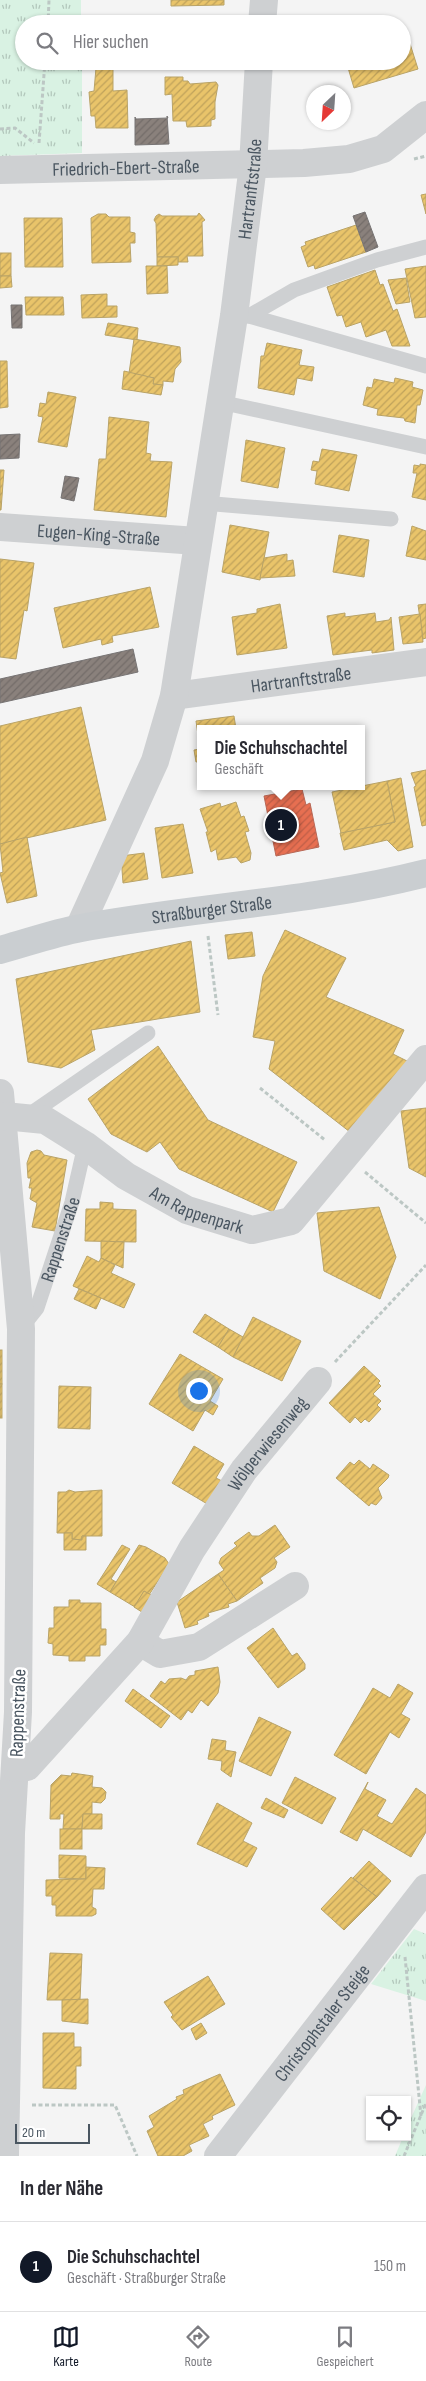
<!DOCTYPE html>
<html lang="de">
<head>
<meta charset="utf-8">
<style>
  body { margin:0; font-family:"Sofia Sans Condensed",sans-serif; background:#f2f2f3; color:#2b2b33 }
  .controls { position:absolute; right:15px; bottom:15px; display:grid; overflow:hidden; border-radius:0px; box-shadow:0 1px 4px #0004 }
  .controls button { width:45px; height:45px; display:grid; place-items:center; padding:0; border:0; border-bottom:1px solid #e1e1e2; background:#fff; color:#2b2b33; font:25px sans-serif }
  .compass { position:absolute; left:306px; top:85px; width:45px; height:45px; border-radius:50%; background:#fff; box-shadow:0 1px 4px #0004; rotate:205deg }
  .scale { position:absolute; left:15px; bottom:12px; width:75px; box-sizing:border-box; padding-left:5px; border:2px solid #4a5661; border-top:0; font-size:14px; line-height:18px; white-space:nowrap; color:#4a5661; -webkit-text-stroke:4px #fff; paint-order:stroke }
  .you { position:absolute; left:198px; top:1390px; width:18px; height:18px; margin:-12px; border:4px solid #fff; border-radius:50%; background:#1a73e8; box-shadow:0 0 0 8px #1a73e833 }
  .badge { display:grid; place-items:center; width:32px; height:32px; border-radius:50%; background:#111827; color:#fff; font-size:16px; font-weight:700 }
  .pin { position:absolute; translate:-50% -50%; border:2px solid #fff; box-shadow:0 1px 5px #0006 }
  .popup { position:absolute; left:197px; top:725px; width:168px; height:65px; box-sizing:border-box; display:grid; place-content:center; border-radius:0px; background:#fff; filter:drop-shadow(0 1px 4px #0005); font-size:16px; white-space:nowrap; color:#7c7c81 }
  .popup b { font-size:19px; color:#2b2b33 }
  .popup::after { content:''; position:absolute; left:50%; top:100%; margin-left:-10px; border:10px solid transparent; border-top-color:#fff }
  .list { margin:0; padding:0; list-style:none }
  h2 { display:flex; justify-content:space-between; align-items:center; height:65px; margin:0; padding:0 20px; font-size:21px }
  h2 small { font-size:16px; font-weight:400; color:#7c7c81 }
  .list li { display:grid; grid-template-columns:32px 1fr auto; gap:15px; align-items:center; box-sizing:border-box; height:90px; padding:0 20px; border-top:1px solid #e1e1e2 }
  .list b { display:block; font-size:19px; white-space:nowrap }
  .list p { margin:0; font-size:16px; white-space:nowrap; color:#7c7c81 }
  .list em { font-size:16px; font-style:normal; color:#7c7c81 }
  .icon { flex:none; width:28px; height:28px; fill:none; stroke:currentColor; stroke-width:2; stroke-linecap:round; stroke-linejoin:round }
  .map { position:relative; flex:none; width:426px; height:2156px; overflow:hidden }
  .search { position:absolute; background:#fff; box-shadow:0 1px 4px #0004; left:15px; right:15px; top:15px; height:55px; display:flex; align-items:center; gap:12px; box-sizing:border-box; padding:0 18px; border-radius:28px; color:#7c7c81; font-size:19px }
  .sheet { height:155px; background:#fff }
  nav { display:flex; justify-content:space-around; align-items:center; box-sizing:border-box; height:70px; border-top:1px solid #e1e1e2; background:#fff; font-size:14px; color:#7c7c81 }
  nav a { display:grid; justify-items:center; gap:2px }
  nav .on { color:#111827 }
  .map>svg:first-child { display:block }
</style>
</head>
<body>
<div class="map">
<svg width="426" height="2156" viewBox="0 0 426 2156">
  <defs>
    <pattern id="grass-tufts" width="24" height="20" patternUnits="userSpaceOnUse" patternTransform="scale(1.25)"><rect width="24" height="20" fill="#d9f2e3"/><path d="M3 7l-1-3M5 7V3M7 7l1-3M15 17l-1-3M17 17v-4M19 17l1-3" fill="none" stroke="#b2c7bb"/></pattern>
    <pattern id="homes-hatch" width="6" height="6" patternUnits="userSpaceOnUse" patternTransform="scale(1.25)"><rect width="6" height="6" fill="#e9c46a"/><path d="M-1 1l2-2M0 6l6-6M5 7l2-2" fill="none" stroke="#bfa25b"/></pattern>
    <pattern id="shops-hatch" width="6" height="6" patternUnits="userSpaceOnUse" patternTransform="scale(1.25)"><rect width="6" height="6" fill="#e76f51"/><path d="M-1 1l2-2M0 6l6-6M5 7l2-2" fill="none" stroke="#bd5e47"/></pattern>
    <pattern id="industry-hatch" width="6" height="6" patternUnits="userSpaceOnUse" patternTransform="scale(1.25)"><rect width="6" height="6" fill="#8a817c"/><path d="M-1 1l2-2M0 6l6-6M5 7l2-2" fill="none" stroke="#736c69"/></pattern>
  </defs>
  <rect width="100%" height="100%" fill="#f4f4f4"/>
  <g fill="url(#grass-tufts)">
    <path d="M 0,0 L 81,0 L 81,24 L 24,24 L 24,61 L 82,61 L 82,153 L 0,156 Z"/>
    <path d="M 414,1929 L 426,1934 L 426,2001 L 371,1984 Z"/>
    <path d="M 426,2085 L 426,2156 L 395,2156 L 403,2137 L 407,2137 L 407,2127 Z"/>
  </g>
  <g fill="url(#homes-hatch)" stroke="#b9a367">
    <path d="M 171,0 L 224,0 L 224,5 L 171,6 Z"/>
    <path d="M 406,31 L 418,69 L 354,88 L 346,61 L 402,61 L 402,33 Z"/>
    <path d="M 96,68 L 113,68 L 113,91 L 127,90 L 128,128 L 96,128 L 95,116 L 91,116 L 89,92 L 94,91 Z"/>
    <path d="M 165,77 L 183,77 L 183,81 L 188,81 L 190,84 L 216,82 L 218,85 L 215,102 L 215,119 L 211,120 L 211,126 L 187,127 L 186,121 L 173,121 L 172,94 L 165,95 Z"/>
    <path d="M 426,194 L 426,214 L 421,195 Z"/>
    <path d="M 199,213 L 205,220 L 202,222 L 203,256 L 187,256 L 188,262 L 178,262 L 178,257 L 157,257 L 156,223 L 154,220 L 156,216 L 159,214 L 162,216 L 197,216 Z"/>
    <path d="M 98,214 L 106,214 L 109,217 L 130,217 L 130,232 L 135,233 L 135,243 L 130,243 L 131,262 L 92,263 L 91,218 Z"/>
    <path d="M 24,218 L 62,218 L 63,267 L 25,267 Z"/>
    <path d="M 356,225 L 366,252 L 315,269 L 314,265 L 308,267 L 301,247 L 306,245 L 305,242 Z"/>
    <rect x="0" y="253" width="11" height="23"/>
    <path d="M 157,257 L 178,257 L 178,265 L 157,266 Z"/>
    <path d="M 146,266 L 167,266 L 168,293 L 147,294 Z"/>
    <path d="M 426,266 L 426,317 L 415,318 L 405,269 Z"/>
    <path d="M 375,270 L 380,285 L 383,284 L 393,311 L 397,309 L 410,346 L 392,346 L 386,330 L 366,337 L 361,322 L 346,327 L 342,315 L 337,316 L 327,287 Z"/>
    <path d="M 0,276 L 11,276 L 12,287 L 0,288 Z"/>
    <path d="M 406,278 L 410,302 L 396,304 L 388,280 Z"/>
    <path d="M 107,294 L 107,306 L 117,306 L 117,317 L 82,318 L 81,295 Z"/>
    <path d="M 25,297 L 63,297 L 64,315 L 26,315 Z"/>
    <path d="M 108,323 L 138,328 L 137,340 L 105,335 Z"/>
    <path d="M 134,339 L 180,347 L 181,362 L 175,369 L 173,382 L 163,381 L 163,385 L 153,384 L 154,378 L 129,373 Z"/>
    <path d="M 267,343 L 302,350 L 299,365 L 314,367 L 312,381 L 297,378 L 294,395 L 258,388 L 261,356 L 264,356 Z"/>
    <path d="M 0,361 L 7,361 L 8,407 L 0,408 Z"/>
    <path d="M 124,371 L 154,378 L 153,384 L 163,385 L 161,395 L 122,389 Z"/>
    <path d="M 395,378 L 413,382 L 412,387 L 423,390 L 420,405 L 417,405 L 415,423 L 405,421 L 404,418 L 377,415 L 378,409 L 363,405 L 367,387 L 372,388 L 374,379 L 394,383 Z"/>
    <path d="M 48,392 L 76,397 L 67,447 L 38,442 L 43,417 L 38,416 L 40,403 L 46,404 Z"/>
    <path d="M 109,417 L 149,422 L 146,453 L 151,454 L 150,461 L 172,462 L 166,517 L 94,510 L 99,459 L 106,459 Z"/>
    <path d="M 246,440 L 285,448 L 278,488 L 241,481 Z"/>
    <path d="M 322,449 L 357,455 L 349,491 L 315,484 L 317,471 L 311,470 L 313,461 L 319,462 Z"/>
    <path d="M 420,464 L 426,465 L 426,500 L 412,497 L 417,473 L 413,473 L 414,465 L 420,466 Z"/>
    <path d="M 0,470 L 4,470 L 1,510 L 0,510 Z"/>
    <path d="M 230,525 L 269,532 L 260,580 L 222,572 Z"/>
    <path d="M 412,526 L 426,531 L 426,560 L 406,556 Z"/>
    <path d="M 339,535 L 369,540 L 364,577 L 333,572 Z"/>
    <path d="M 287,554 L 287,561 L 293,560 L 295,576 L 260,578 L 264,558 Z"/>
    <path d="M 0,559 L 34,563 L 27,611 L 24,610 L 16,659 L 0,657 Z"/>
    <path d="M 150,587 L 159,627 L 112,636 L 113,642 L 102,645 L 101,639 L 63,648 L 54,608 Z"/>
    <path d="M 280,604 L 287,648 L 237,655 L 232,617 L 257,613 L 257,609 Z"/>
    <path d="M 426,604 L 426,638 L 423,639 L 418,605 Z"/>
    <path d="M 345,613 L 345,617 L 375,613 L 376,622 L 389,620 L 391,617 L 394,650 L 372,653 L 372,650 L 333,655 L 327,616 Z"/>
    <path d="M 420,614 L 423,642 L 403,644 L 399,617 Z"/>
    <path d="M 81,707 L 106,820 L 0,844 L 0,726 Z"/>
    <path d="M 234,716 L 236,729 L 201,729 L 201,761 L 196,762 L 194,750 L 200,749 L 196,721 Z"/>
    <path d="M 426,770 L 426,825 L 422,826 L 414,787 L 416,786 L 411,773 Z"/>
    <path d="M 401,778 L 413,847 L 398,851 L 387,840 L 344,850 L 340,833 L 395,822 L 387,781 Z"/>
    <path d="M 387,781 L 395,822 L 341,833 L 332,792 Z"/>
    <path d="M 236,802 L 241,817 L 244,816 L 249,831 L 245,832 L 251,853 L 250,860 L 241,863 L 236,857 L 218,860 L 216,849 L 211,852 L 206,832 L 208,832 L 200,809 L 220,803 L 221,807 Z"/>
    <path d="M 183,824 L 193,873 L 162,878 L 155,828 Z"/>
    <path d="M 27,837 L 37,896 L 7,903 L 0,873 L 3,872 L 0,844 Z"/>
    <path d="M 144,853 L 148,879 L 123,883 L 121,856 Z"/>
    <path d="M 285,930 L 346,958 L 326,997 L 404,1030 L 393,1054 L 409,1062 L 350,1132 L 269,1069 L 275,1041 L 253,1037 L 263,976 Z"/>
    <path d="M 252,932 L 255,956 L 228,959 L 225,935 Z"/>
    <path d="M 191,941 L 200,1012 L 91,1030 L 95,1050 L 61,1068 L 28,1062 L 16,979 Z"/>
    <path d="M 158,1046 L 208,1120 L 297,1162 L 273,1212 L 179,1169 L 160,1142 L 147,1152 L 111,1134 L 88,1099 Z"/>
    <path d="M 426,1108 L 426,1177 L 409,1168 L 401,1111 Z"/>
    <path d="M 37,1150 L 41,1151 L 44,1155 L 67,1160 L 55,1231 L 32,1227 L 37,1203 L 30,1199 L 32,1188 L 29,1188 L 31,1178 L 28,1178 L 27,1163 L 31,1152 Z"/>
    <path d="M 100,1202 L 113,1203 L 113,1209 L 136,1210 L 136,1242 L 85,1241 L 86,1209 L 100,1209 Z"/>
    <path d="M 379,1207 L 396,1257 L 380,1299 L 324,1271 L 317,1213 Z"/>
    <path d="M 101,1241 L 124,1242 L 123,1268 L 101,1258 Z"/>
    <path d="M 87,1256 L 99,1262 L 101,1258 L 115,1265 L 111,1273 L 135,1284 L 124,1308 L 73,1286 Z"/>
    <path d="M 79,1289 L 101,1298 L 96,1309 L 74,1299 Z"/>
    <path d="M 205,1314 L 229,1329 L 218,1347 L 193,1332 Z"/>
    <path d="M 253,1317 L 301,1341 L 282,1381 L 233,1357 Z"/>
    <path d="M 229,1329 L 243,1337 L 233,1357 L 218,1347 Z"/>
    <rect x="0" y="1350" width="2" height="34"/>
    <path d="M 180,1354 L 223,1379 L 210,1401 L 218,1406 L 213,1415 L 205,1410 L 193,1431 L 149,1404 Z"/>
    <path d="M 364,1366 L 380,1381 L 378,1383 L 381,1386 L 373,1394 L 381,1401 L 377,1405 L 381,1409 L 369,1422 L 365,1419 L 361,1423 L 355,1417 L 350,1423 L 329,1403 Z"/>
    <rect x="0" y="1384" width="2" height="34"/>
    <path d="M 59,1386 L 91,1387 L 90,1429 L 58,1428 Z"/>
    <path d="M 194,1446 L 224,1464 L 216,1478 L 222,1481 L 209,1505 L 172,1483 Z"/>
    <path d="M 359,1460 L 370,1469 L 373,1464 L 389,1475 L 388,1478 L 378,1488 L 382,1498 L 376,1505 L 371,1503 L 369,1506 L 336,1478 L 350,1462 L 354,1465 Z"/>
    <path d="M 69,1490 L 75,1492 L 102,1490 L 102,1536 L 82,1536 L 82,1540 L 72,1539 L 72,1533 L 57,1533 L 58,1492 L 66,1492 Z"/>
    <path d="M 275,1525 L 290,1547 L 274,1558 L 277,1562 L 275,1568 L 260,1578 L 263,1583 L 237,1601 L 218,1574 L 224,1570 L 219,1563 L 221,1558 L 237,1546 L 234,1543 L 249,1532 L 252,1536 L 259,1536 Z"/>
    <path d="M 64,1533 L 72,1533 L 72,1539 L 82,1540 L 82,1536 L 86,1536 L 86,1550 L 64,1550 Z"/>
    <path d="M 122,1545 L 130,1549 L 111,1579 L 116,1582 L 110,1592 L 97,1584 Z"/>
    <path d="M 139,1545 L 146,1547 L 165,1558 L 169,1564 L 149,1595 L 144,1591 L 135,1607 L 110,1592 Z"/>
    <path d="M 218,1574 L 237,1601 L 228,1604 L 229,1607 L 208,1613 L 209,1616 L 197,1621 L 198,1624 L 185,1628 L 177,1602 Z"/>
    <path d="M 144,1591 L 155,1597 L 145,1614 L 134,1607 Z"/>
    <path d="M 69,1600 L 80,1600 L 80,1603 L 101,1603 L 101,1629 L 106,1629 L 106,1645 L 100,1645 L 100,1656 L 85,1656 L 85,1661 L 69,1661 L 69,1656 L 53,1655 L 53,1644 L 48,1643 L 49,1628 L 54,1628 L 54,1607 L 69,1607 Z"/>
    <path d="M 273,1628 L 292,1656 L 297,1653 L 305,1664 L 305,1669 L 278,1688 L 247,1648 Z"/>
    <path d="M 218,1667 L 220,1682 L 218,1693 L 208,1706 L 201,1700 L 192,1713 L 188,1710 L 181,1720 L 150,1696 L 161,1681 L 165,1684 L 169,1679 L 181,1678 L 186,1680 L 189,1676 L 195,1675 L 195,1671 Z"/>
    <path d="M 398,1684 L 413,1693 L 401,1714 L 410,1719 L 399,1738 L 390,1732 L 366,1774 L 334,1755 L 373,1688 L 390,1698 Z"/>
    <path d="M 133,1689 L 170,1716 L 161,1728 L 125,1701 Z"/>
    <path d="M 259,1717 L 291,1732 L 271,1776 L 239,1761 Z"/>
    <path d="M 212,1739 L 226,1741 L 225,1750 L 236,1752 L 231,1777 L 221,1770 L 222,1761 L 208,1759 Z"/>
    <path d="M 72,1773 L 93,1776 L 92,1787 L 102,1788 L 106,1792 L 105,1799 L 101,1803 L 92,1802 L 92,1814 L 83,1814 L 82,1829 L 63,1829 L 64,1814 L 60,1814 L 60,1819 L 50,1819 L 51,1785 L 61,1775 L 71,1776 Z"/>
    <path d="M 295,1777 L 336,1798 L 322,1824 L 282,1803 Z"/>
    <path d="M 368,1782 L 365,1789 L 386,1800 L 377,1816 L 392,1824 L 416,1788 L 426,1795 L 426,1832 L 411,1857 L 363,1829 L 357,1841 L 340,1832 Z"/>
    <path d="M 266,1798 L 288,1810 L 284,1818 L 261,1808 Z"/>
    <path d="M 217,1803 L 252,1823 L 243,1841 L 257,1848 L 247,1867 L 197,1844 Z"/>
    <path d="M 83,1814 L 102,1814 L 102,1829 L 82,1829 Z"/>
    <rect x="60" y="1829" width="22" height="20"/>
    <path d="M 59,1855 L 86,1856 L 86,1879 L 59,1878 Z"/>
    <path d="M 369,1861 L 391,1881 L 377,1897 L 353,1878 Z"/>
    <path d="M 86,1867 L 105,1868 L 104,1889 L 93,1889 L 92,1907 L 96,1909 L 96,1914 L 92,1916 L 56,1916 L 56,1905 L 52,1905 L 52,1896 L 46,1896 L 46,1880 L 86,1879 Z"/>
    <path d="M 351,1877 L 377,1897 L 344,1930 L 321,1909 Z"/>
    <path d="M 50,1953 L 82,1954 L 80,2000 L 47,2000 Z"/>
    <path d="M 208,1976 L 225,2004 L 182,2030 L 171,2017 L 173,2015 L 164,2002 Z"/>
    <path d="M 88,1999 L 88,2024 L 62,2021 L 62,2000 Z"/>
    <path d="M 201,2023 L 207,2033 L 196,2040 L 191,2029 Z"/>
    <path d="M 43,2033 L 74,2033 L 74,2047 L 81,2047 L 81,2066 L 76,2066 L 76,2089 L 43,2088 Z"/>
    <path d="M 220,2074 L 235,2105 L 212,2116 L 213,2119 L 203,2124 L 209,2136 L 189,2145 L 192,2151 L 183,2156 L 158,2156 L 147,2131 L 154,2127 L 149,2116 L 177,2099 L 176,2097 L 184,2094 L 183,2090 Z"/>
  </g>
  <path fill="url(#shops-hatch)" stroke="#b86856" d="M 302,789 L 306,805 L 310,803 L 319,847 L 276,856 L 264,796 Z"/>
  <g fill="url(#industry-hatch)" stroke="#777474">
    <path d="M 167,116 L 169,144 L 135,145 L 135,117 L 136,119 L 168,118 Z"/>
    <path d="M 365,212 L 378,247 L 366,252 L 353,216 Z"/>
    <path d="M 11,305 L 22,305 L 22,328 L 12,328 Z"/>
    <path d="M 20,434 L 19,458 L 0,459 L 0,435 Z"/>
    <path d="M 65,476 L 79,478 L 74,501 L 61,498 Z"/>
    <path d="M 133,649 L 138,672 L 0,703 L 0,679 Z"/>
  </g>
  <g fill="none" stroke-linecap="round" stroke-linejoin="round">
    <g stroke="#bcc7c4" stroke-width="3" stroke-dasharray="4 2.5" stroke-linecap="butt">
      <path d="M 48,24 L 49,0"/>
      <path d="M 0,129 L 15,128 L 34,143"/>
      <path d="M 39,143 L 45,61"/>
      <path d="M 414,159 L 426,156"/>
      <path d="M 208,936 L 218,1015"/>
      <path d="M 260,1088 L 325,1140"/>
      <path d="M 365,1172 L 426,1223"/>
      <path d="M 335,1362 L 426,1265"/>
      <path d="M 405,1957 L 421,2116"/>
      <path d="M 32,2105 L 115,2105 L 137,2156"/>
      <path d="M 404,2156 L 426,2103"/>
    </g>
    <g stroke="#ced0d2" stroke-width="15">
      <path d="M 234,316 L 249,316 L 426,366"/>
      <path d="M 249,316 L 294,290 L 377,260 L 426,247"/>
      <path d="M 220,402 L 426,447"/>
      <path d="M 203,503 L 391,519"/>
      <path d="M 26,1117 L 148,1033"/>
      <path id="s1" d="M 21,1328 L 37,1308 L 72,1202 L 85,1145"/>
    </g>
    <g stroke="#ced0d2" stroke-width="28">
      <path d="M 262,24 L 264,0"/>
      <path id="s2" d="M 0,170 L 304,163 L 349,159 L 383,149 L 426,115"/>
      <path id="s3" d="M 0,527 L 197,541"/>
      <path id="s4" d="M 174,696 L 426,662"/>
      <path id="s5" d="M 79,928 L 155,761 L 174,696 L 234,316 L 253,165 L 259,61"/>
      <path d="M 0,1093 L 21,1329 L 18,1712 L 11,1833 L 5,2156"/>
      <path id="s6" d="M 4,1116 L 45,1120 L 85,1145 L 126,1176 L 187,1210 L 252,1230 L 291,1221 L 426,1059"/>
      <path d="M 140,1642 L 160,1654 L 199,1647 L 295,1586"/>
      <path id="s7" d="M 16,1768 L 27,1767 L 140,1642 L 192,1549 L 244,1470 L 318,1381"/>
      <path id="s8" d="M 218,2156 L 426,1888"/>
    </g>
    <path stroke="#caced1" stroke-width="28" id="s9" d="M 0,950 C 26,943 54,933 81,928 C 196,907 312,902 426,873"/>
  </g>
  <g text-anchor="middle" stroke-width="5" stroke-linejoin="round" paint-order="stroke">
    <g font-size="19" fill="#4a5661" stroke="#fff">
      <text dy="7" stroke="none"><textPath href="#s2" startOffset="126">Friedrich-Ebert-Straße</textPath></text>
      <text dy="7" stroke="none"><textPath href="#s5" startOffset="764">Hartranftstraße</textPath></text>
      <text dy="7" stroke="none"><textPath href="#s3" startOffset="99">Eugen-King-Straße</textPath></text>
      <text dy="7" stroke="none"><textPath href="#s4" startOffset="128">Hartranftstraße</textPath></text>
      <text dy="7" stroke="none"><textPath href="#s9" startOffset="216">Straßburger Straße</textPath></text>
      <text dy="7" stroke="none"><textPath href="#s6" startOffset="219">Am Rappenpark</textPath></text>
      <text dy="7" stroke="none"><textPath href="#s1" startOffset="98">Rappenstraße</textPath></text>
      <text dy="7" stroke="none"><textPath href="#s7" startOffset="416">Wölperwiesenweg</textPath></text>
      <text transform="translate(17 1713) rotate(-88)" y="7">Rappenstraße</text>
      <text dy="7" stroke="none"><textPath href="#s8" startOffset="169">Christophstaler Steige</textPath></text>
    </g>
  </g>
</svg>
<div class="controls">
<button><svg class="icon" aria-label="locate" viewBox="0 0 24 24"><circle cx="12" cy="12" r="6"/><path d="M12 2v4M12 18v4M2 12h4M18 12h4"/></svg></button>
</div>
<svg class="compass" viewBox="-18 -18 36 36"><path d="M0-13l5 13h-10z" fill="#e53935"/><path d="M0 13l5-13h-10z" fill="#7c7c81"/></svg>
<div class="scale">20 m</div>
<div class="you"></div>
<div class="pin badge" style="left:281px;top:825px">1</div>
<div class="popup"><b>Die Schuhschachtel</b>Geschäft</div>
<div class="search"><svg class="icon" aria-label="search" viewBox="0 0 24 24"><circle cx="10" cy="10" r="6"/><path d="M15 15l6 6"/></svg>Hier suchen</div>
</div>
<section class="sheet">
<h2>In der Nähe<small></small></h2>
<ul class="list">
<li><span class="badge">1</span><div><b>Die Schuhschachtel</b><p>Geschäft · Straßburger Straße</p></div><em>150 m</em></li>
</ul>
</section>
<nav>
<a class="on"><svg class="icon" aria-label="map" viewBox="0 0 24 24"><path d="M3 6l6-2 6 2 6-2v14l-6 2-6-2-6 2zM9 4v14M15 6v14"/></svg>Karte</a>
<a><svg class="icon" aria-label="directions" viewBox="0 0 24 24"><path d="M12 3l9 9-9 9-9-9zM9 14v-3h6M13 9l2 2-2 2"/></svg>Route</a>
<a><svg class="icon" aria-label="saved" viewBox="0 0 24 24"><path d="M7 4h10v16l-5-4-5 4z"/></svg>Gespeichert</a>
</nav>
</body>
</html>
